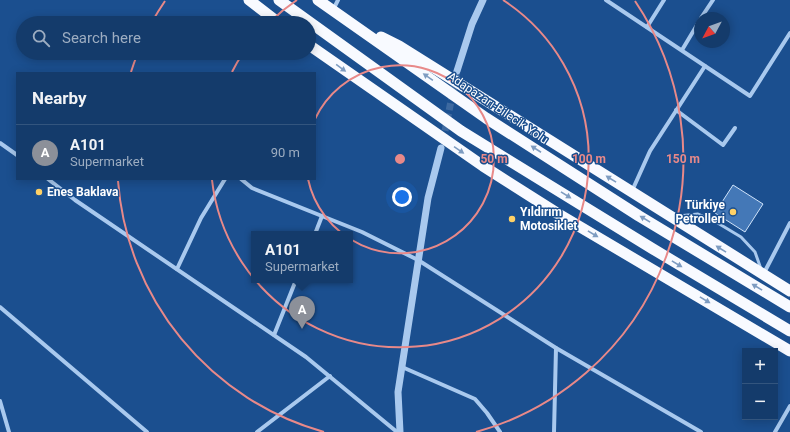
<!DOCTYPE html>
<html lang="en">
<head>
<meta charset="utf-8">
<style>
  body { margin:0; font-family:Roboto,sans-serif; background:#1d4271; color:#f1f3f6 }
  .controls { position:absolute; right:12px; bottom:12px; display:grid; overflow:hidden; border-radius:0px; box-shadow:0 2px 10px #0003 }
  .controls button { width:36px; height:36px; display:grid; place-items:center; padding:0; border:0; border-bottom:1px solid #33557e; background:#143b6b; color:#f1f3f6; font:20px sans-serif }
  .compass { position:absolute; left:694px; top:12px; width:36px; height:36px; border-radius:50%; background:#143b6b; box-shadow:0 2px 10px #0003; rotate:229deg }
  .you { position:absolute; left:402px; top:197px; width:14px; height:14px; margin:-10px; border:3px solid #fff; border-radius:50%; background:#1a73e8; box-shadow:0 0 0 6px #1a73e833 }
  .badge { display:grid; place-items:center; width:26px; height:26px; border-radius:50%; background:#8c9099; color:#fff; font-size:13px; font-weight:700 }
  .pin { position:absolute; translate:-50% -33px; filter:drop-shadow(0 1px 2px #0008) }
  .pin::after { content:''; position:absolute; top:21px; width:14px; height:12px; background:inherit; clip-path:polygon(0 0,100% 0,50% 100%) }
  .popup { position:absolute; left:251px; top:231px; width:102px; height:52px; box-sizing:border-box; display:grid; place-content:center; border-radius:0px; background:#143b6b; filter:drop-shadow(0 1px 3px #0005); font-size:13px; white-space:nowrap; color:#9dadc1 }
  .popup b { font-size:15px; color:#f1f3f6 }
  .popup::after { content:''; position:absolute; left:50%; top:100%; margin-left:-8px; border:8px solid transparent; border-top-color:#143b6b }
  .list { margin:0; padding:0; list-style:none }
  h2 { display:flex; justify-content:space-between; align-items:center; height:52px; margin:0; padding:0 16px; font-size:17px }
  h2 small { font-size:13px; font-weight:400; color:#9dadc1 }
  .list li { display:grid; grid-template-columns:26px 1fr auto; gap:12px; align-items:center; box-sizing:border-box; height:56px; padding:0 16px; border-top:1px solid #33557e }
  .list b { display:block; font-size:15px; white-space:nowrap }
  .list p { margin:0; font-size:13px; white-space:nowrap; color:#9dadc1 }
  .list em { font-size:13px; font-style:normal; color:#9dadc1 }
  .icon { flex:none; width:22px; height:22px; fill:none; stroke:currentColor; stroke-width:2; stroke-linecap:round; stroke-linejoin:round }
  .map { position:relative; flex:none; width:790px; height:432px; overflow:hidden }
  .search { position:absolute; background:#143b6b; box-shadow:0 2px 10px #0003; left:16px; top:16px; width:300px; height:44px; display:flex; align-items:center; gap:10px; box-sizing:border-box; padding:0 14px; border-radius:22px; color:#9dadc1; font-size:15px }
  .panel { position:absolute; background:#143b6b; box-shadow:0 2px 10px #0003; left:16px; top:72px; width:300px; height:108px; border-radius:0px }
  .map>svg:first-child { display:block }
</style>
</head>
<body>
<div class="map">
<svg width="790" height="432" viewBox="0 0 790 432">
  <rect width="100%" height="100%" fill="#1b4f8f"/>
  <path fill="#4478b7" stroke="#cfe3fa" d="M 733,185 L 763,204 L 745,232 L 715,213 Z"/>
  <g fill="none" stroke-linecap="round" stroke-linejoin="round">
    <path stroke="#3d69a0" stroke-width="7" stroke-dasharray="7 3.5" stroke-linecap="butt" d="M 443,141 L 457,71"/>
    <path stroke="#a9c9ee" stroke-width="3" d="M 678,216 L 698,214 L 716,222 L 741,237 L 755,252 L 761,269"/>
    <g stroke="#a9c9ee" stroke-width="4">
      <path d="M 606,0 L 750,96 L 790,33"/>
      <path d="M 333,10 L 338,0"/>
      <path d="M 701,18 L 713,0"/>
      <path d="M 647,27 L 664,0"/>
      <path d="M 682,50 L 700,20"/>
      <path d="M 676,110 L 723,145 L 735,128"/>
      <path d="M 0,143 L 17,155"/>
      <path d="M 48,179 L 75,200 L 306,357 L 397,432"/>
      <path d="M 241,179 L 252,188 L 362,232 L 418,260 L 556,348 L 701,432"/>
      <path d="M 632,191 L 650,151 L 705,66"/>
      <path d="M 315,234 L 322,216"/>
      <path d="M 177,269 L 201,218 L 225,179"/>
      <path d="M 764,273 L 790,223"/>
      <path d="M 0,307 L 147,432"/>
      <path d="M 274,335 L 296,280"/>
      <path d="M 402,367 L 475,399 L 487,413 L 500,432"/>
      <path d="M 0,401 L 9,432"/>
      <path d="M 257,432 L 330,376"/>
      <path d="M 554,432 L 556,348"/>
      <path d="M 775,432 L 790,406"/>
    </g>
    <g stroke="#a9c9ee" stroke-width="7">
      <path d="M 457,71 L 472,24 L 483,0"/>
      <path d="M 400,432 L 398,392 L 428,198 L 441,148"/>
    </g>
    <g stroke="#f8faff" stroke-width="11">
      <path d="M 249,0 L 279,23"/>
      <path d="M 279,0 L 461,131 L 653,249 L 790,331"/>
      <path d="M 318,0 L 486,118 L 639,216 L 790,307"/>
      <path d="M 381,37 L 399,46 L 790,291"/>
      <path d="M 309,45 L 483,166 L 560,215 L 790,351"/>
    </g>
  </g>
  <defs><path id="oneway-solid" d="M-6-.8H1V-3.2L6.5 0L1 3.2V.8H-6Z"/></defs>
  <g fill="#7e9cc1">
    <use href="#oneway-solid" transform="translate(341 68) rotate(36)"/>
    <use href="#oneway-solid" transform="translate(428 77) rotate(-145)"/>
    <use href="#oneway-solid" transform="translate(536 149) rotate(-147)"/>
    <use href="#oneway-solid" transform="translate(459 150) rotate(34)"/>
    <use href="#oneway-solid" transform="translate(611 179) rotate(-148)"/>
    <use href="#oneway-solid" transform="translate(566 195) rotate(32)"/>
    <use href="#oneway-solid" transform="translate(645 219) rotate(-149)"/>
    <use href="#oneway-solid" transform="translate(593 234) rotate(31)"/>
    <use href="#oneway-solid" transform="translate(721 249) rotate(-148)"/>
    <use href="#oneway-solid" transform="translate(677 264) rotate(31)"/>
    <use href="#oneway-solid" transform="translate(757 287) rotate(-149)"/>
    <use href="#oneway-solid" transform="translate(705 300) rotate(31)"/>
  </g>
  <g fill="none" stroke="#e88989" stroke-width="2">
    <path d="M315 119A94 94 0 1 1 308 179"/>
    <path d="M232 72A189 189 0 0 1 243 53M270 22A189 189 0 0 1 297 0M503 0A189 189 0 1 1 212 180"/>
    <path d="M324 432A283 283 0 0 1 118 181M131 72A283 283 0 0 1 137 55M152 22A283 283 0 0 1 165 1M635 1A283 283 0 0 1 476 432"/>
  </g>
  <g fill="#ffd166" stroke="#1b4f8f" stroke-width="1.5">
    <circle cx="39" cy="192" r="4"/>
    <circle cx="733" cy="212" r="4"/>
    <circle cx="512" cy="219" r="4"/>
  </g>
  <g text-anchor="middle" stroke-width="3" stroke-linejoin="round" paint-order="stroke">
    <g font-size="12" fill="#fff" stroke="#1b4f8f">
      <text transform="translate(498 108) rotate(34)" y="4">Adapazarı-Bilecik Yolu</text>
    </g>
    <g font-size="12" font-weight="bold" fill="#fff" stroke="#1b4f8f" text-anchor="start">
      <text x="47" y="196">Enes Baklava</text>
      <text x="725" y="209" text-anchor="end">Türkiye<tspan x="725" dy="14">Petrolleri</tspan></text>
      <text x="520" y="216">Yıldırım<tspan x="520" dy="14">Motosiklet</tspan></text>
    </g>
  </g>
  <circle cx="400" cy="159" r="6" fill="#e88989" stroke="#1b4f8f" stroke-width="2"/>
  <g font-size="12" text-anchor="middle" font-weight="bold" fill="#e88989" stroke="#1b4f8f" stroke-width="3" stroke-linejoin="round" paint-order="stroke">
    <text x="494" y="163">50 m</text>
    <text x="589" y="163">100 m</text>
    <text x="683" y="163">150 m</text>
  </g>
</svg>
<div class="controls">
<button>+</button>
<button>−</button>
</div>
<svg class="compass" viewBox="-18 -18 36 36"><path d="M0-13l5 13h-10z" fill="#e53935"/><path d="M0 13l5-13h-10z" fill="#9dadc1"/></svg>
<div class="you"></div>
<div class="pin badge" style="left:302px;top:329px">A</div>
<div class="popup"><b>A101</b>Supermarket</div>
<div class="search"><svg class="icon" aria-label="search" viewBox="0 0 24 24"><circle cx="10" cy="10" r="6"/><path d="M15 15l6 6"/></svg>Search here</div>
<section class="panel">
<h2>Nearby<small></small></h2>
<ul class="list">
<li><span class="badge">A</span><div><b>A101</b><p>Supermarket</p></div><em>90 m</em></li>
</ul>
</section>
</div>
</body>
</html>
